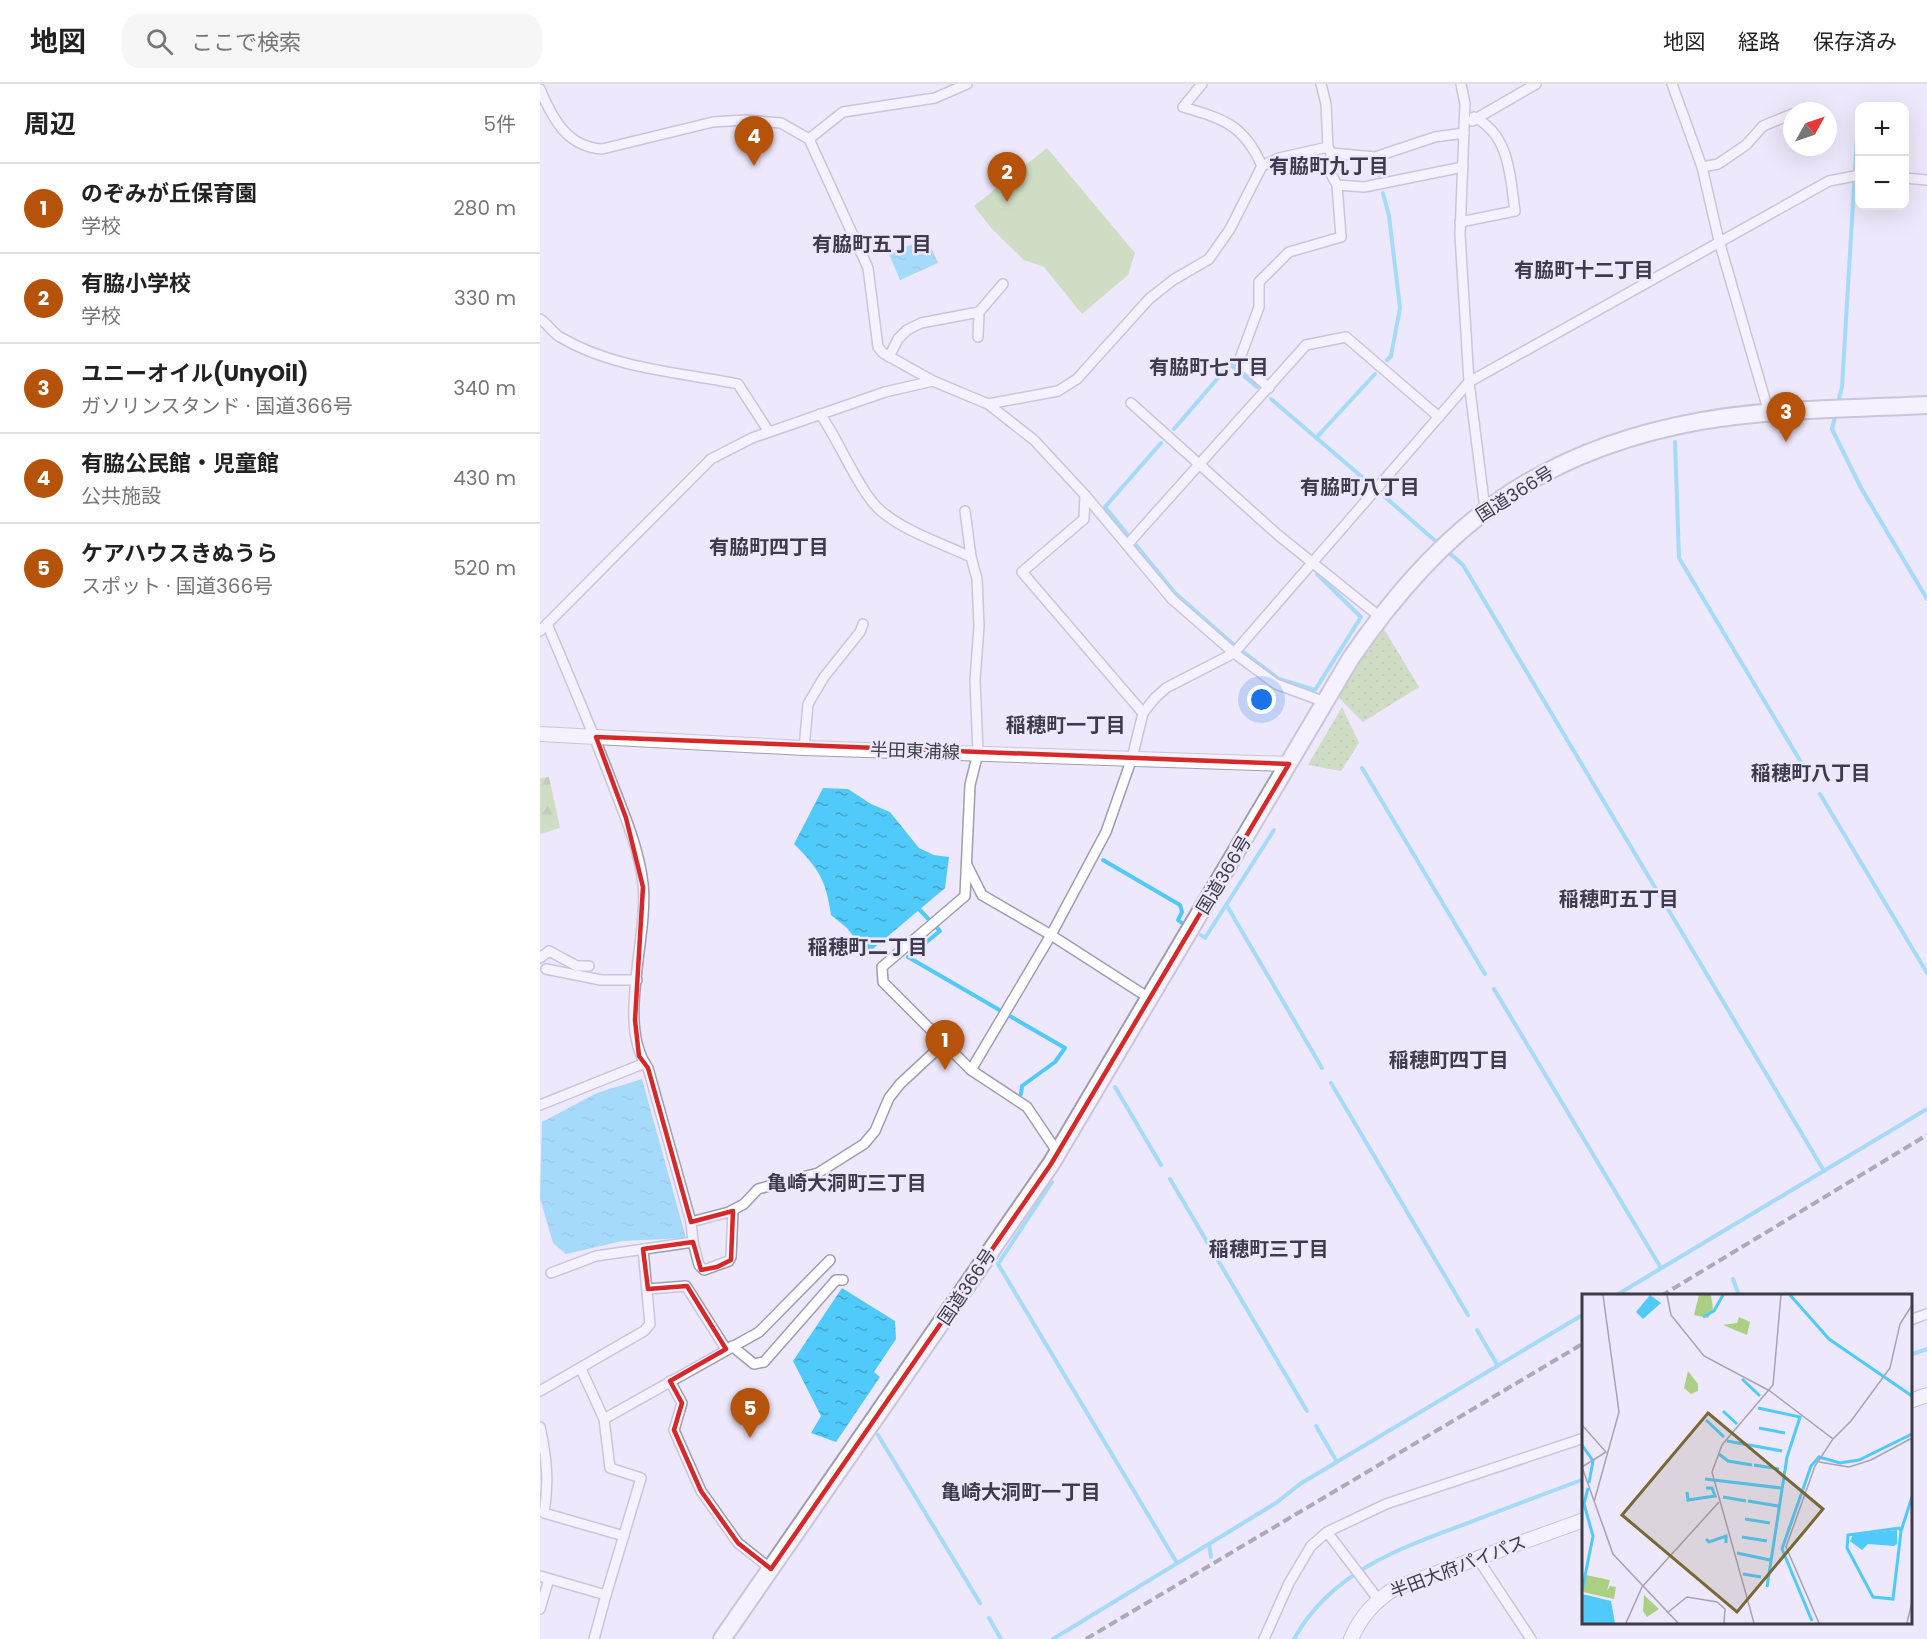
<!DOCTYPE html>
<html lang="ja">
<head>
<meta charset="utf-8">
<style>
  body { margin:0; font-family:Poppins,"Noto Sans JP",sans-serif; background:#f6f6f6; color:#222 }
  .controls { position:absolute; right:18px; top:18px; display:grid; overflow:hidden; border-radius:12px; box-shadow:0 6px 24px #0002 }
  .controls button { width:54px; height:54px; display:grid; place-items:center; padding:0; border:0; border-bottom:2px solid #e0e0e0; background:#fff; color:#222; font:30px sans-serif }
  .compass { position:absolute; left:1243px; top:18px; width:54px; height:54px; border-radius:50%; background:#fff; box-shadow:0 6px 24px #0002; rotate:50deg }
  .you { position:absolute; left:722px; top:616px; width:21px; height:21px; margin:-15px; border:4px solid #fff; border-radius:50%; background:#1a73e8; box-shadow:0 0 0 9px #1a73e833 }
  .badge { display:grid; place-items:center; width:39px; height:39px; border-radius:50%; background:#b45309; color:#fff; font-size:20px; font-weight:700 }
  .pin { position:absolute; translate:-50% -50px; filter:drop-shadow(0 2px 3px #0008) }
  .pin::after { content:''; position:absolute; top:32px; width:21px; height:18px; background:inherit; clip-path:polygon(0 0,100% 0,50% 100%) }
  .list { margin:0; padding:0; list-style:none }
  h2 { display:flex; justify-content:space-between; align-items:center; height:78px; margin:0; padding:0 24px; font-size:26px }
  h2 small { font-size:20px; font-weight:400; color:#767676 }
  .list li { display:grid; grid-template-columns:39px 1fr auto; gap:18px; align-items:center; box-sizing:border-box; height:90px; padding:0 24px; border-top:2px solid #e0e0e0 }
  .list b { display:block; font-size:22px; white-space:nowrap }
  .list p { margin:0; font-size:20px; white-space:nowrap; color:#767676 }
  .list em { font-size:20px; font-style:normal; color:#767676 }
  .icon { flex:none; width:33px; height:33px; fill:none; stroke:currentColor; stroke-width:2; stroke-linecap:round; stroke-linejoin:round }
  .map { position:relative; flex:none; width:1387px; height:1555px; overflow:hidden }
  header { display:flex; align-items:center; gap:36px; box-sizing:border-box; height:84px; padding:0 30px; background:#fff; border-bottom:2px solid #e0e0e0 }
  header strong { font-size:28px }
  nav { display:flex; gap:33px; margin-inline-start:auto; font-size:21px }
  .search { width:420px; height:54px; background:#f6f6f6; display:flex; align-items:center; gap:15px; box-sizing:border-box; padding:0 21px; border-radius:18px; color:#767676; font-size:22px }
  main { display:flex }
  aside { flex:1; background:#fff }
  .map>svg:first-child { display:block }
</style>
</head>
<body>
<header>
<strong>地図</strong>
<div class="search"><svg class="icon" aria-label="search" viewBox="0 0 24 24"><circle cx="10" cy="10" r="6"/><path d="M15 15l6 6"/></svg>ここで検索</div>
<nav><a>地図</a><a>経路</a><a>保存済み</a></nav>
</header>
<main>
<aside>
<h2>周辺<small>5件</small></h2>
<ul class="list">
<li><span class="badge">1</span><div><b>のぞみが丘保育園</b><p>学校</p></div><em>280 m</em></li>
<li><span class="badge">2</span><div><b>有脇小学校</b><p>学校</p></div><em>330 m</em></li>
<li><span class="badge">3</span><div><b>ユニーオイル(UnyOil)</b><p>ガソリンスタンド · 国道366号</p></div><em>340 m</em></li>
<li><span class="badge">4</span><div><b>有脇公民館・児童館</b><p>公共施設</p></div><em>430 m</em></li>
<li><span class="badge">5</span><div><b>ケアハウスきぬうら</b><p>スポット · 国道366号</p></div><em>520 m</em></li>
</ul>
</aside>
<div class="map">
<svg width="1387" height="1555" viewBox="0 0 1387 1555">
  <defs>
    <pattern id="grass-dots" width="8" height="8" patternUnits="userSpaceOnUse" patternTransform="scale(1.5)"><rect width="8" height="8" fill="#abd084"/><path d="M2 2h.1M6 6h.1" fill="none" stroke="#8caa6e" stroke-width="1.8" stroke-linecap="round"/></pattern>
    <pattern id="forest-firs" width="22" height="20" patternUnits="userSpaceOnUse" patternTransform="scale(1.5)"><rect width="22" height="20" fill="#abd084"/><path d="M5 1l3.5 6h-7zM16 11l3.5 6h-7z" fill="#8caa6e"/></pattern>
    <pattern id="water-ripples" width="26" height="14" patternUnits="userSpaceOnUse" patternTransform="scale(1.5)"><rect width="26" height="14" fill="#50cafa"/><path d="M2 4q2-2 4 0t4 0M15 11q2-2 4 0t4 0" fill="none" stroke="#44a5cc"/></pattern>
  </defs>
  <rect width="100%" height="100%" fill="#ede8fb"/>
  <g fill="url(#grass-dots)">
    <path d="M 841,540 L 879,603 L 823,638 L 799,614 L 805,598 Z"/>
    <path d="M 802,623 L 819,659 L 801,687 L 768,681 Z"/>
  </g>
  <path fill="url(#forest-firs)" d="M 9,693 L 20,744 L 0,750 L 0,694 Z"/>
  <path fill="#abd084" d="M 507,64 L 595,169 L 588,191 L 542,230 L 504,183 L 484,176 L 452,145 L 434,122 Z"/>
  <g fill="url(#water-ripples)">
    <path d="M 387,154 L 398,179 L 360,196 L 349,170 Z"/>
    <path d="M 283,704 L 308,705 L 331,720 L 350,728 L 379,764 L 394,771 L 409,773 L 405,804 L 327,870 L 307,844 L 291,831 C 286,796 279,785 254,760 Z"/>
    <path d="M 102,995 L 146,1154 L 82,1157 L 26,1170 L 13,1159 L 0,1114 L 2,1038 L 57,1009 Z"/>
    <path d="M 302,1204 L 355,1237 L 356,1255 L 334,1288 L 340,1293 L 296,1358 L 271,1349 L 281,1332 L 253,1277 Z"/>
  </g>
  <g fill="none" stroke-linecap="round" stroke-linejoin="round">
    <g stroke="#50cafa" stroke-width="4">
      <path d="M 836,79 L 839,91"/>
      <path d="M 843,109 L 849,132 L 860,224 L 851,272 L 847,276"/>
      <path d="M 731,315 L 829,399"/>
      <path d="M 1298,319 L 1302,303 L 1318,35"/>
      <path d="M 1296,329 L 1292,345 L 1321,404 L 1387,515"/>
      <path d="M 634,345 L 690,280 L 717,303"/>
      <path d="M 776,354 L 835,290"/>
      <path d="M 1135,358 L 1139,474 L 1271,695"/>
      <path d="M 621,359 L 565,423 L 635,509 L 694,561 L 739,595 L 775,606 L 821,533 L 777,490"/>
      <path d="M 845,413 L 900,461"/>
      <path d="M 906,466 L 923,481 L 1284,1087"/>
      <path d="M 822,684 L 945,890"/>
      <path d="M 1280,710 L 1387,889"/>
      <path d="M 563,776 L 640,821 L 642,828 L 638,836 L 642,839"/>
      <path d="M 687,822 L 782,984"/>
      <path d="M 377,823 L 400,847 L 368,873 L 525,964 L 515,978 L 482,1002 L 481,1010"/>
      <path d="M 661,851 L 665,854 L 734,746"/>
      <path d="M 954,905 L 1121,1184"/>
      <path d="M 791,999 L 928,1231"/>
      <path d="M 575,1003 L 621,1081"/>
      <path d="M 630,1095 L 767,1327"/>
      <path d="M 512,1098 L 458,1180 L 637,1479"/>
      <path d="M 1193,1195 L 1199,1212"/>
      <path d="M 1075,1212 L 1387,1025"/>
      <path d="M 937,1246 L 958,1282"/>
      <path d="M 1370,1271 L 1387,1265"/>
      <path d="M 776,1342 L 797,1378"/>
      <path d="M 338,1351 L 440,1519"/>
      <path d="M 669,1460 L 671,1473"/>
      <path d="M 449,1534 L 461,1555"/>
      <path d="M 513,1555 L 736,1419 L 760,1400 L 1044,1230"/>
      <path d="M 754,1555 C 791,1488 860,1464 928,1439 C 966,1424 1005,1410 1044,1395"/>
    </g>
    <g stroke="#a09cb2" stroke-width="12">
      <g id="street">
        <path d="M 781,0 L 786,20 L 788,63"/>
        <path d="M 921,0 L 925,20 L 920,151 L 929,298 L 945,425"/>
        <path d="M 1132,0 L 1162,83 L 1179,157 L 1229,329"/>
        <path d="M 0,5 C 12,34 27,63 62,65 L 173,38 L 205,36 L 241,39 L 269,55 L 328,184 L 338,263 L 343,269 L 393,297 L 448,320 L 494,356 L 545,411 L 632,515 L 694,569 L 736,600 L 785,618"/>
        <path d="M 932,37 L 996,0"/>
        <path d="M 269,55 L 303,28 L 395,14 L 427,0"/>
        <path d="M 722,82 L 739,74 L 788,63 L 791,69 L 835,73 L 895,53 L 924,49"/>
        <path d="M 1162,83 L 1178,80 L 1206,61 L 1223,42 L 1252,30"/>
        <path d="M 1364,94 L 1387,96"/>
        <path d="M 797,101 L 824,103 L 923,83"/>
        <path d="M 920,138 L 975,127 C 970,92 970,51 934,33"/>
        <path d="M 0,235 C 8,240 12,248 20,253 C 74,285 138,288 198,300 L 229,348"/>
        <path d="M 438,253 L 439,228"/>
        <path d="M 349,273 L 358,255 L 367,246 L 381,239 L 439,228 L 463,200"/>
        <path d="M 729,304 L 699,277 L 719,223 L 719,198 L 749,168 L 801,153 L 797,101 L 790,88 L 791,69"/>
        <path d="M 591,319 L 738,451 L 840,533"/>
        <path d="M 448,320 L 518,307 L 537,295 L 609,215 L 633,196 L 669,175 L 690,145 L 722,82 C 704,41 684,35 643,23 L 662,0"/>
        <path d="M 280,330 C 299,356 319,408 341,427 C 366,448 401,459 431,473 L 437,495 L 439,542 L 435,596 L 438,669 L 430,701 L 425,812 L 342,883 L 343,898 L 431,986 L 487,1023 L 518,1069"/>
        <path d="M 545,411 L 544,435 L 482,488 L 603,629"/>
        <path d="M 425,427 L 431,473"/>
        <path d="M 587,461 L 766,261 L 806,253 L 899,333"/>
        <path d="M 7,540 C 29,592 51,643 71,696 C 84,730 99,764 103,800 C 109,853 76,940 108,984 L 151,1138 L 153,1158 L 56,1172 L 11,1189"/>
        <path d="M 0,547 L 171,375 L 212,354 L 345,308 L 393,297"/>
        <path d="M 264,664 L 268,620 L 284,593 L 320,548 L 323,540"/>
        <path d="M 427,781 L 442,811 L 511,851 L 609,914"/>
        <path d="M 0,874 L 9,867 L 37,882 L 49,882"/>
        <path d="M 6,885 L 61,896 L 97,896"/>
        <path d="M 431,986 L 511,851 L 566,748 L 592,674 L 603,629 L 615,614 L 626,604 L 694,569 L 929,298 L 1289,97 L 1320,91"/>
        <path d="M 0,1021 L 105,979"/>
        <path d="M 151,1138 L 189,1128 L 204,1120 L 218,1105 L 278,1089 L 324,1060 L 335,1047 L 349,1014 L 360,1000 L 403,960"/>
        <path d="M 153,1158 L 159,1181 L 164,1186 L 189,1177 L 191,1173 L 193,1126"/>
        <path d="M 108,1205 L 146,1202 L 186,1265"/>
        <path d="M 1370,1236 L 1387,1230"/>
        <path d="M 192,1262 L 214,1280 L 224,1278 L 296,1196 L 303,1196"/>
        <path d="M 130,1297 L 142,1319 L 134,1346 L 161,1407 L 198,1459 L 231,1485"/>
        <path d="M 0,1307 L 104,1247 L 110,1240 L 103,1165"/>
        <path d="M 64,1335 L 219,1248 L 290,1176"/>
        <path d="M 0,1343 C 7,1374 9,1399 4,1429 L 84,1452"/>
        <path d="M 787,1448 L 838,1515"/>
        <path d="M 938,1475 L 991,1555"/>
        <path d="M 0,1492 L 66,1511 L 101,1394 L 70,1384 L 64,1335 L 41,1285"/>
        <path d="M 0,1525 L 9,1495"/>
        <path d="M 54,1555 L 66,1511"/>
        <path d="M 724,1555 L 749,1499 L 771,1462 L 787,1448 L 846,1420 L 1044,1354"/>
      </g>
    </g>
    <g stroke="#a09cb2" stroke-width="16">
      <g id="secondary">
        <path d="M 0,650 L 264,664 L 749,680"/>
        <path d="M 1370,1317 L 1387,1311"/>
        <path d="M 811,1555 C 821,1532 834,1518 855,1504 L 1044,1436"/>
      </g>
    </g>
    <g stroke="#a09cb2" stroke-width="20">
      <path id="highway" d="M 182,1555 L 511,1080 L 811,574 C 902,441 999,366 1161,337 C 1235,324 1312,325 1387,321"/>
    </g>
    <use href="#street" stroke="#fff" stroke-width="9"/>
    <use href="#secondary" stroke="#fff" stroke-width="14"/>
    <use href="#highway" stroke="#fff" stroke-width="16"/>
    <g stroke="#605d69" stroke-width="4" stroke-dasharray="9 4.5" stroke-linecap="butt">
      <path d="M 1121,1212 L 1387,1051"/>
      <path d="M 546,1555 L 1044,1259"/>
    </g>
  </g>
  <path d="M0 0H1387V1555H0ZM 56,653 L 749,680 L 511,1080 L 231,1485 L 198,1459 L 161,1407 L 134,1346 L 142,1319 L 130,1297 L 186,1265 L 147,1202 L 108,1205 L 103,1165 L 153,1158 L 161,1186 L 177,1183 L 191,1176 L 193,1127 L 151,1138 L 108,984 L 99,972 L 95,936 L 103,803 L 86,734 Z" fill="#ede8fb" fill-opacity=".55" fill-rule="evenodd"/>
  <path fill="none" stroke="#d62828" stroke-width="4.5" stroke-linejoin="round" d="M 56,653 L 749,680 L 511,1080 L 231,1485 L 198,1459 L 161,1407 L 134,1346 L 142,1319 L 130,1297 L 186,1265 L 147,1202 L 108,1205 L 103,1165 L 153,1158 L 161,1186 L 177,1183 L 191,1176 L 193,1127 L 151,1138 L 108,984 L 99,972 L 95,936 L 103,803 L 86,734 Z"/>
  <g text-anchor="middle" stroke-width="5" stroke-linejoin="round" paint-order="stroke">
    <g font-size="18" fill="#3d3b45" stroke="#ede8fb">
      <text transform="translate(975 410) rotate(-32)" y="6">国道366号</text>
      <text transform="translate(375 667) rotate(2)" y="6">半田東浦線</text>
      <text transform="translate(684 791) rotate(-59)" y="6">国道366号</text>
      <text transform="translate(427 1203) rotate(-56)" y="6">国道366号</text>
      <text transform="translate(918 1483) rotate(-21)" y="6">半田大府パイパス</text>
    </g>
    <g font-size="20" font-weight="bold" fill="#3f3b4e" stroke="#ede8fb">
      <text x="789" y="89">有脇町九丁目</text>
      <text x="332" y="167">有脇町五丁目</text>
      <text x="1044" y="193">有脇町十二丁目</text>
      <text x="669" y="290">有脇町七丁目</text>
      <text x="820" y="410">有脇町八丁目</text>
      <text x="229" y="470">有脇町四丁目</text>
      <text x="526" y="648">稲穂町一丁目</text>
      <text x="1271" y="696">稲穂町八丁目</text>
      <text x="1079" y="822">稲穂町五丁目</text>
      <text x="328" y="870">稲穂町二丁目</text>
      <text x="909" y="983">稲穂町四丁目</text>
      <text x="307" y="1106">亀崎大洞町三丁目</text>
      <text x="729" y="1172">稲穂町三丁目</text>
      <text x="481" y="1415">亀崎大洞町一丁目</text>
    </g>
  </g>
  <g transform="translate(1042 1210)">
    <rect width="330" height="330" fill="#ede8fb"/>
    <path d="M 117,1 L 129,1 L 131,15 L 126,24 L 112,21 ZM 157,23 L 168,28 L 165,41 L 141,31 L 155,29 ZM 106,77 L 116,90 L 116,97 L 109,100 L 102,94 Z" fill="#abd084"/>
    <path d="M 4,281 L 28,286 L 25,297 L 28,292 L 34,293 L 32,305 L 1,298 ZM 62,301 L 77,315 L 65,323 L 61,317 Z" fill="#abd084"/>
    <path d="M 68,1 L 79,9 L 61,25 L 54,18 ZM 315,236 L 315,250 L 312,252 L 286,250 L 280,256 L 268,247 L 271,241 ZM 0,300 L 29,307 L 33,329 L 0,329 Z" fill="#50cafa"/>
    <path fill="none" stroke="#50cafa" stroke-width="3" d="M 208,1 L 247,45 L 330,102M 121,23 L 132,17 L 141,1M 160,85 L 178,102M 176,114 L 218,123 L 205,163 L 185,293M 141,117 L 155,130M 124,126 L 142,143M 177,134 L 203,139M 145,147 L 200,157M 0,151 L 11,167 L 7,189M 137,160 L 146,167 L 170,171M 172,171 L 197,175M 123,185 L 199,194M 105,198 L 106,206 L 133,202 L 130,194 L 124,194M 141,203 L 164,207M 166,207 L 196,212M 163,225 L 188,229M 319,237 L 317,234 L 266,241 L 265,254 L 291,303 L 311,305 L 319,237 L 330,203M 160,243 L 185,247M 124,245 L 127,248 L 144,242 L 144,249M 155,259 L 188,266M 161,280 L 179,283M 0,297 L 11,242 L 2,210 L 6,194M 230,327 L 200,255 L 229,172 L 237,163 L 258,169 L 277,166 L 330,140"/>
    <path fill="none" stroke="#a7a3b2" stroke-width="1.5" d="M 85,1 L 89,21 L 122,62 L 188,97M 188,97 L 251,145 L 233,172 L 204,253 L 237,329M 0,131 L 24,158 L 0,173M 251,145 L 269,127 L 308,74 L 318,30 L 330,11M 237,168 L 267,173 L 289,166 L 330,144M 0,173 L 31,260 L 96,329M 12,208 L 37,118 L 21,1M 85,319 L 105,303 L 135,308 L 143,315 L 142,329M 44,329 L 60,293 L 137,208M 172,329 L 130,178 L 140,151 L 191,91 L 199,1M 325,329 L 330,308"/>
    <path fill="#776835" fill-opacity="0.15" stroke="#776835" stroke-width="3" d="M 126,119 L 241,215 L 155,318 L 40,221 Z"/>
    <rect width="330" height="330" fill="none" stroke="#3d3b45" stroke-width="3"/>
  </g>
</svg>
<div class="controls">
<button>+</button>
<button>−</button>
</div>
<svg class="compass" viewBox="-18 -18 36 36"><path d="M0-13l5 13h-10z" fill="#e53935"/><path d="M0 13l5-13h-10z" fill="#767676"/></svg>
<div class="you"></div>
<div class="pin badge" style="left:405px;top:986px">1</div>
<div class="pin badge" style="left:467px;top:118px">2</div>
<div class="pin badge" style="left:1246px;top:358px">3</div>
<div class="pin badge" style="left:214px;top:82px">4</div>
<div class="pin badge" style="left:210px;top:1354px">5</div>
</div>
</main>
</body>
</html>
